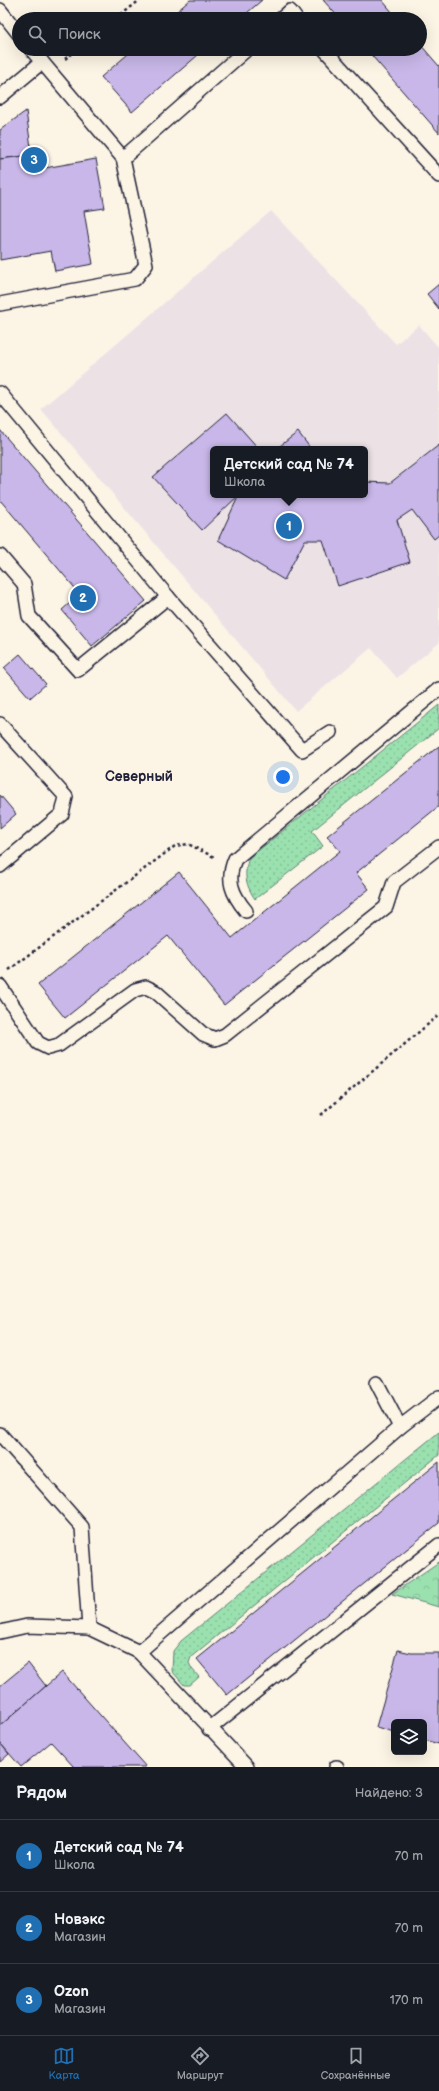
<!DOCTYPE html>
<html lang="ru">
<head>
<meta charset="utf-8">
<style>
  body { margin:0; font-family:"Balsamiq Sans",sans-serif; background:#20242c; color:#f1f3f6 }
  .controls { position:absolute; right:12px; bottom:12px; display:grid; overflow:hidden; border-radius:6px; box-shadow:0 4px 16px #0002 }
  .controls button { width:36px; height:36px; display:grid; place-items:center; padding:0; border:0; border-bottom:1px solid #363941; background:#171b24; color:#f1f3f6; font:20px sans-serif }
  .you { position:absolute; left:283px; top:777px; width:14px; height:14px; margin:-10px; border:3px solid #fff; border-radius:50%; background:#1a73e8; box-shadow:0 0 0 6px #1a73e833 }
  .badge { display:grid; place-items:center; width:26px; height:26px; border-radius:50%; background:#1f6fb2; color:#fff; font-size:13px; font-weight:700 }
  .pin { position:absolute; translate:-50% -50%; border:2px solid #fff; box-shadow:0 1px 4px #0006 }
  .popup { position:absolute; left:210px; top:446px; width:158px; height:52px; box-sizing:border-box; display:grid; place-content:center; border-radius:6px; background:#171b24; filter:drop-shadow(0 1px 3px #0005); font-size:13px; white-space:nowrap; color:#9ea1a6 }
  .popup b { font-size:15px; color:#f1f3f6 }
  .popup::after { content:''; position:absolute; left:50%; top:100%; margin-left:-8px; border:8px solid transparent; border-top-color:#171b24 }
  .list { margin:0; padding:0; list-style:none }
  h2 { display:flex; justify-content:space-between; align-items:center; height:52px; margin:0; padding:0 16px; font-size:17px }
  h2 small { font-size:13px; font-weight:400; color:#9ea1a6 }
  .list li { display:grid; grid-template-columns:26px 1fr auto; gap:12px; align-items:center; box-sizing:border-box; height:72px; padding:0 16px; border-top:1px solid #363941 }
  .list b { display:block; font-size:15px; white-space:nowrap }
  .list p { margin:0; font-size:13px; white-space:nowrap; color:#9ea1a6 }
  .list em { font-size:13px; font-style:normal; color:#9ea1a6 }
  .icon { flex:none; width:22px; height:22px; fill:none; stroke:currentColor; stroke-width:2; stroke-linecap:round; stroke-linejoin:round }
  .map { position:relative; flex:none; width:439px; height:1767px; overflow:hidden }
  .search { position:absolute; background:#171b24; box-shadow:0 4px 16px #0002; left:12px; right:12px; top:12px; height:44px; display:flex; align-items:center; gap:10px; box-sizing:border-box; padding:0 14px; border-radius:22px; color:#9ea1a6; font-size:15px }
  .sheet { height:268px; background:#171b24 }
  nav { display:flex; justify-content:space-around; align-items:center; box-sizing:border-box; height:56px; border-top:1px solid #363941; background:#171b24; font-size:11px; color:#9ea1a6 }
  nav a { display:grid; justify-items:center; gap:2px }
  nav .on { color:#1f6fb2 }
  .map>svg:first-child { display:block }
</style>
</head>
<body>
<div class="map">
<svg width="439" height="1767" viewBox="0 0 439 1767">
  <defs>
    <pattern id="grass-dots" width="8" height="8" patternUnits="userSpaceOnUse"><rect width="8" height="8" fill="#9ae1af"/><path d="M2 2h.1M6 6h.1" fill="none" stroke="#84c197" stroke-width="1.8" stroke-linecap="round"/></pattern>
    <pattern id="park-crowns" width="20" height="18" patternUnits="userSpaceOnUse"><rect width="20" height="18" fill="#9ae1af"/><path d="M2 6a3 3 0 1 1 6 0M12 15a3 3 0 1 1 6 0" fill="none" stroke="#84c197"/></pattern>
  </defs>
  <rect width="100%" height="100%" fill="#fcf5e5"/>
  <filter id="ink" filterUnits="userSpaceOnUse"><feTurbulence type="fractalNoise" baseFrequency=".025" numOctaves="2"/><feDisplacementMap in="SourceGraphic" scale="8" xChannelSelector="R" yChannelSelector="G"/><feConvolveMatrix kernelMatrix="1 2 1 2 8 2 1 2 1" color-interpolation-filters="sRGB"/></filter>
  <g filter="url(#ink)">
    <path fill="#ece2e6" fill-rule="evenodd" d="M 271,211 L 396,344 L 419,325 L 439,348 L 439,643 L 397,678 L 371,648 L 296,711 L 41,409 ZM 213,449 L 365,449 L 365,495 L 213,495 Z"/>
    <g fill="url(#grass-dots)" stroke="#5e8275">
      <path d="M 439,705 L 439,728 L 312,831 L 323,846 L 255,899 C 246,886 243,874 249,858 Z"/>
      <path d="M 439,1432 L 439,1455 L 191,1657 L 189,1663 L 192,1669 L 199,1677 L 190,1685 L 184,1685 L 172,1671 L 173,1651 L 181,1641 Z"/>
    </g>
    <path fill="url(#park-crowns)" stroke="#5e8275" d="M 439,1562 L 439,1607 L 392,1594 Z"/>
    <g fill="#c8b7e8" stroke="#22223b">
      <path d="M 190,0 L 262,0 L 240,19 L 168,19 Z"/>
      <path d="M 323,0 L 382,0 L 398,19 L 340,19 Z"/>
      <path d="M 420,44 L 439,66 L 439,133 L 366,49 L 420,49 Z"/>
      <path d="M 134,49 L 205,49 L 132,112 L 101,77 Z"/>
      <path d="M 26,111 L 32,155 L 0,159 L 0,130 Z"/>
      <path d="M 32,155 L 33,170 L 96,159 L 105,208 L 84,211 L 93,264 L 55,271 L 51,251 L 0,260 L 0,159 Z"/>
      <path d="M 439,284 L 439,309 L 427,294 Z"/>
      <path d="M 227,413 L 259,449 L 213,449 L 213,495 L 365,495 L 365,482 L 390,483 L 439,445 L 439,535 L 434,539 L 412,510 L 397,520 L 410,562 L 338,586 L 323,540 L 305,540 L 284,580 L 218,540 L 239,495 L 202,530 L 153,477 Z"/>
      <path d="M 0,430 L 146,601 L 92,646 L 62,610 L 80,594 L 0,500 Z"/>
      <path d="M 298,432 L 311,449 L 276,449 Z"/>
      <path d="M 20,654 L 46,684 L 30,698 L 4,668 Z"/>
      <path d="M 439,746 L 439,806 L 356,873 L 369,889 L 224,1005 L 168,936 L 65,1018 L 38,985 L 179,872 L 232,938 L 340,851 L 327,836 Z"/>
      <path d="M 0,795 L 16,814 L 0,828 Z"/>
      <path d="M 439,1462 L 439,1523 L 227,1695 L 197,1659 Z"/>
      <path d="M 398,1650 L 411,1653 L 439,1653 L 439,1744 L 424,1740 L 424,1722 L 394,1722 L 394,1732 L 376,1727 Z"/>
      <path d="M 28,1663 L 46,1686 L 0,1726 L 0,1686 Z"/>
      <path d="M 62,1672 L 146,1767 L 74,1767 L 51,1742 L 21,1767 L 0,1743 L 0,1726 Z"/>
      <path d="M 0,1743 L 9,1754 L 0,1762 Z"/>
    </g>
    <g fill="none" stroke-linecap="round" stroke-linejoin="round">
      <g stroke="#22223b" stroke-width="16">
        <g id="service">
          <path d="M 0,10 L 19,34"/>
          <path d="M 281,19 L 290,11 L 296,19"/>
          <path d="M 324,49 L 439,176"/>
          <path d="M 0,97 L 42,62 L 31,49"/>
          <path d="M 123,158 L 247,49"/>
          <path d="M 0,304 L 135,279 L 146,265 L 123,158 L 42,62"/>
          <path d="M 0,393 L 168,597 L 302,750 L 330,732"/>
          <path d="M 0,556 L 24,584 L 29,616 L 78,670 L 168,597"/>
          <path d="M 0,724 L 66,797 L 62,814 L 0,866"/>
          <path d="M 246,911 C 232,894 226,880 235,859 L 439,689"/>
          <path d="M 0,986 L 38,1043 L 48,1048 L 59,1045 L 135,990 L 146,987 L 156,992 L 203,1034 L 215,1039 L 225,1035 L 386,907 L 394,882 L 439,847"/>
          <path d="M 377,1383 L 400,1427"/>
          <path d="M 0,1434 L 82,1527 L 89,1628"/>
          <path d="M 0,1632 L 27,1626 L 89,1628 L 139,1652 L 247,1767"/>
          <path d="M 139,1652 L 400,1427 L 439,1397"/>
          <path d="M 209,1729 L 439,1545"/>
          <path d="M 336,1767 L 337,1767"/>
        </g>
      </g>
      <g stroke="#22223b" stroke-width="2.5" stroke-dasharray="3 3" stroke-linecap="butt">
        <path d="M 116,19 L 140,0"/>
        <path d="M 65,59 L 77,49"/>
        <path d="M 9,970 L 175,846 L 188,844 L 214,857"/>
        <path d="M 321,1115 L 439,1015"/>
      </g>
      <use href="#service" stroke="#fcf5e5" stroke-width="13"/>
    </g>
  </g>
  <g text-anchor="middle" stroke-width="3.5" stroke-linejoin="round" paint-order="stroke">
    <g font-size="14" font-weight="bold" fill="#22223b" stroke="#fcf5e5">
      <text x="139" y="781">Северный</text>
    </g>
  </g>
</svg>
<div class="controls">
<button><svg class="icon" aria-label="layers" viewBox="0 0 24 24"><path d="M12 4l9 5-9 5-9-5zM3 14l9 5 9-5"/></svg></button>
</div>
<div class="you"></div>
<div class="pin badge" style="left:289px;top:526px">1</div>
<div class="popup"><b>Детский сад № 74</b>Школа</div>
<div class="pin badge" style="left:83px;top:598px">2</div>
<div class="pin badge" style="left:34px;top:160px">3</div>
<div class="search"><svg class="icon" aria-label="search" viewBox="0 0 24 24"><circle cx="10" cy="10" r="6"/><path d="M15 15l6 6"/></svg>Поиск</div>
</div>
<section class="sheet">
<h2>Рядом<small>Найдено: 3</small></h2>
<ul class="list">
<li><span class="badge">1</span><div><b>Детский сад № 74</b><p>Школа</p></div><em>70 m</em></li>
<li><span class="badge">2</span><div><b>Новэкс</b><p>Магазин</p></div><em>70 m</em></li>
<li><span class="badge">3</span><div><b>Ozon</b><p>Магазин</p></div><em>170 m</em></li>
</ul>
</section>
<nav>
<a class="on"><svg class="icon" aria-label="map" viewBox="0 0 24 24"><path d="M3 6l6-2 6 2 6-2v14l-6 2-6-2-6 2zM9 4v14M15 6v14"/></svg>Карта</a>
<a><svg class="icon" aria-label="directions" viewBox="0 0 24 24"><path d="M12 3l9 9-9 9-9-9zM9 14v-3h6M13 9l2 2-2 2"/></svg>Маршрут</a>
<a><svg class="icon" aria-label="saved" viewBox="0 0 24 24"><path d="M7 4h10v16l-5-4-5 4z"/></svg>Сохранённые</a>
</nav>
</body>
</html>
